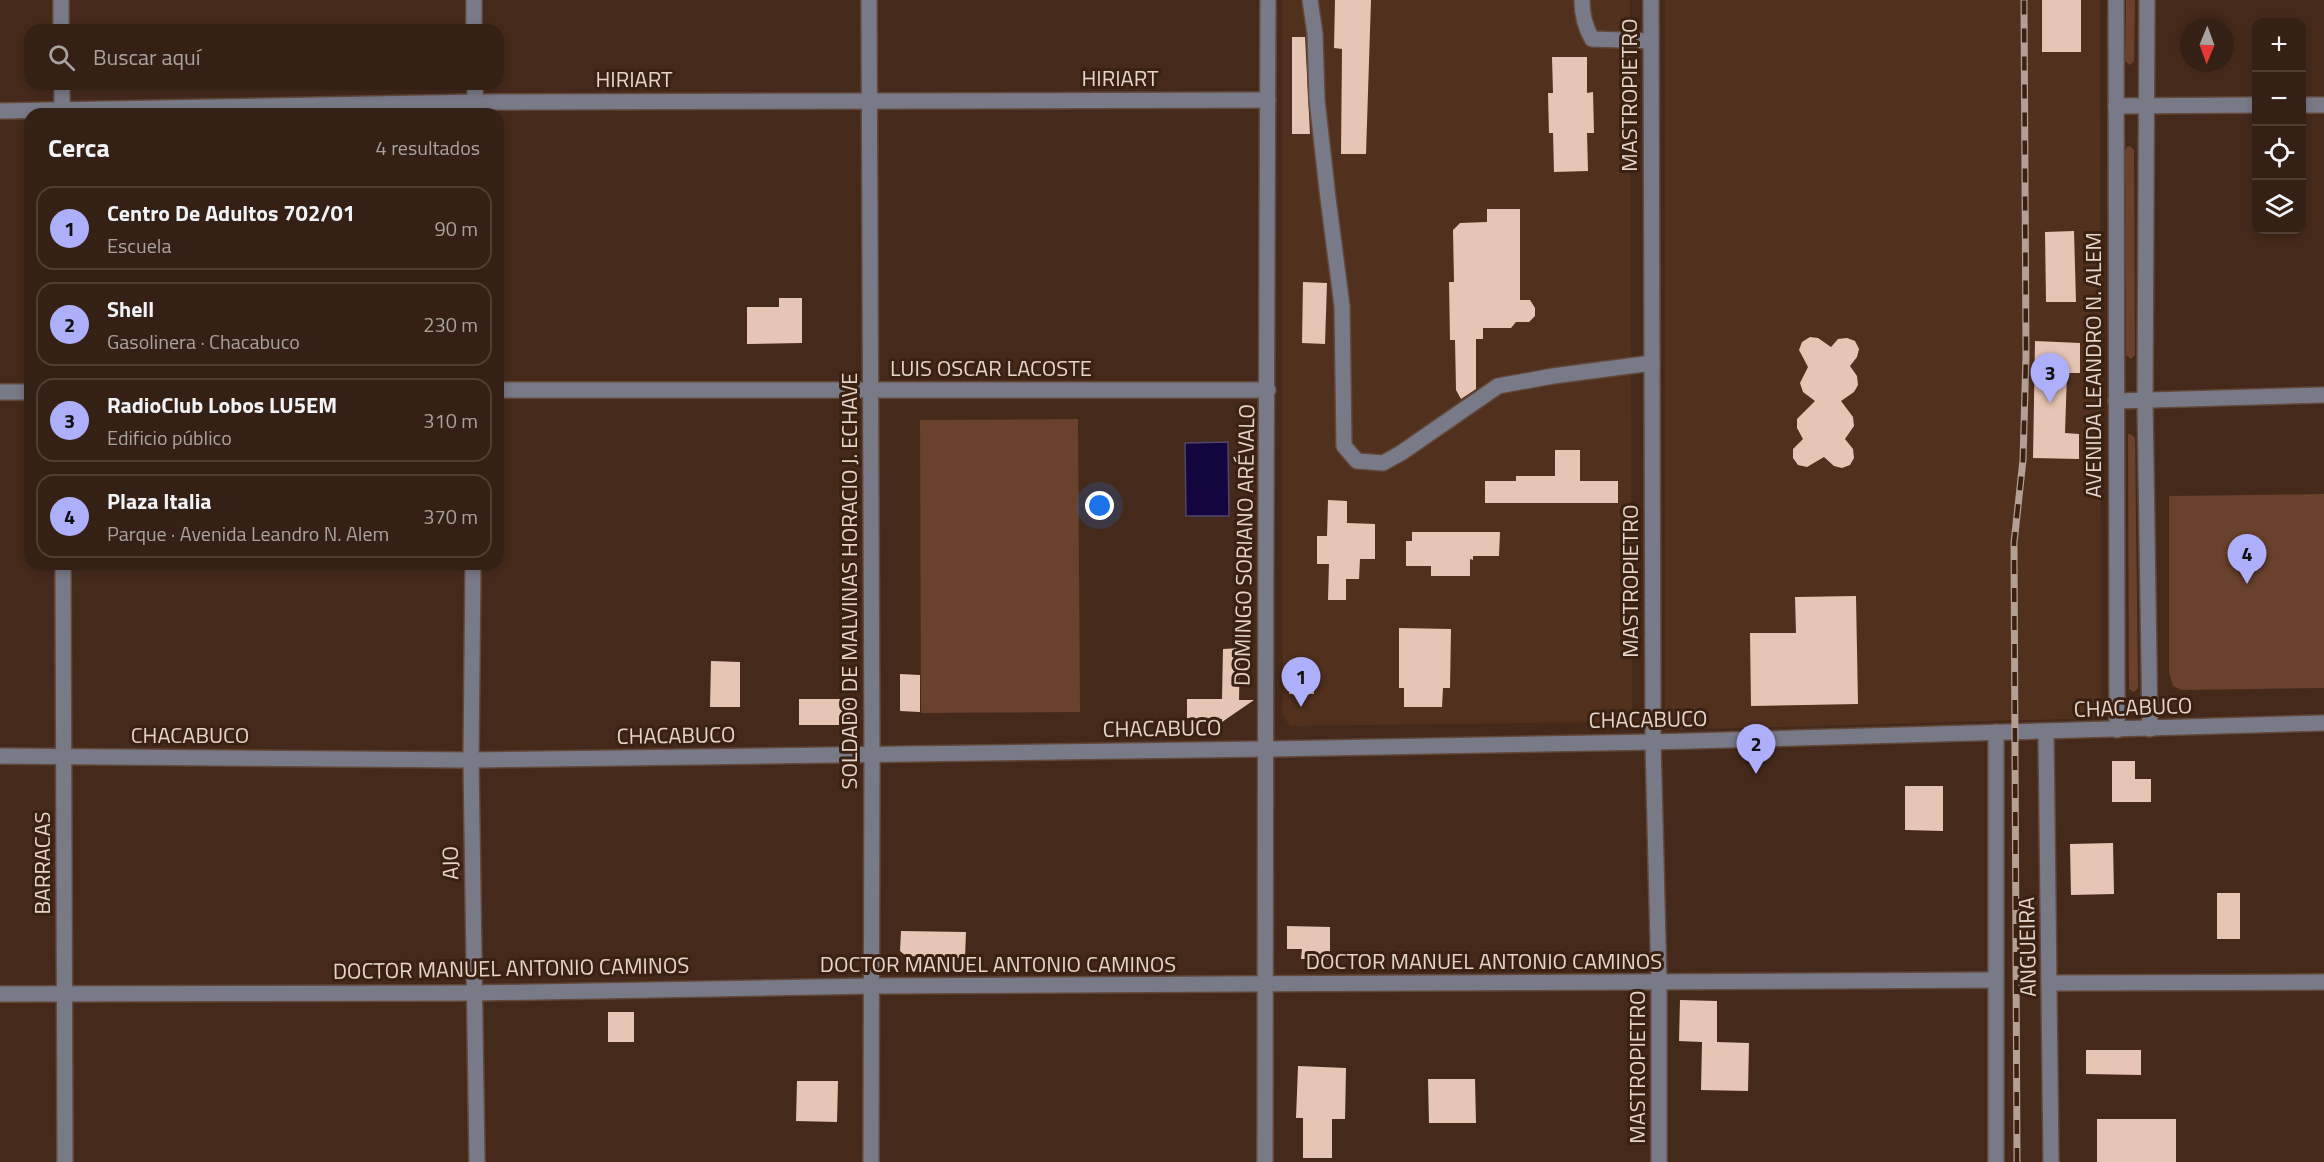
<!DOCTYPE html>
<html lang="es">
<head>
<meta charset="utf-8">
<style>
  body { margin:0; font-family:"Titillium Web",sans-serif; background:#3c281e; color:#f1f3f6 }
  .controls { position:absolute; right:18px; top:18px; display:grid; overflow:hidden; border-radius:12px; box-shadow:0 3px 9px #0003 }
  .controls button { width:54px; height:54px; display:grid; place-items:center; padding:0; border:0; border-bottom:2px solid #4e3e34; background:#342015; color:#f1f3f6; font:30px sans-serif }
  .compass { position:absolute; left:2180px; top:18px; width:54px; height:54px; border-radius:50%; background:#342015; box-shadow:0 3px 9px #0003; rotate:181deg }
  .you { position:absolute; left:1100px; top:506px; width:21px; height:21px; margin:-15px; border:4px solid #fff; border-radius:50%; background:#1a73e8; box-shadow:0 0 0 9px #1a73e833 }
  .badge { display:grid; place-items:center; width:39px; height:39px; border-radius:50%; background:#adaffb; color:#111; font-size:20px; font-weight:700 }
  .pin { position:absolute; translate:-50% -50px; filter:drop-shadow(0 2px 3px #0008) }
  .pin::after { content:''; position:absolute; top:32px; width:21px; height:18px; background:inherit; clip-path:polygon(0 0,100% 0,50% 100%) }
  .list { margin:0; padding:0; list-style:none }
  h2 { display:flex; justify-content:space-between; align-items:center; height:78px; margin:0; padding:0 24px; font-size:26px }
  h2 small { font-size:20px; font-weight:400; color:#a9a3a0 }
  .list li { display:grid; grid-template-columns:39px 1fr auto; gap:18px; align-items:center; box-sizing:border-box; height:84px; margin:0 12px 12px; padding:0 12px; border:2px solid #4e3e34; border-radius:18px }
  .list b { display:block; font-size:22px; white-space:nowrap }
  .list p { margin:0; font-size:20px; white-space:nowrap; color:#a9a3a0 }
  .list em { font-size:20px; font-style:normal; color:#a9a3a0 }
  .icon { flex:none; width:33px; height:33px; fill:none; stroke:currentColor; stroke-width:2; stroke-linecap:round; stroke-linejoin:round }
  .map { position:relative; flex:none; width:2324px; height:1162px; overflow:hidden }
  .search { position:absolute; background:#342015; box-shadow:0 3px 9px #0003; left:24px; top:24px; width:480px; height:66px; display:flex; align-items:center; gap:15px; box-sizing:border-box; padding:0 21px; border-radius:18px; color:#a9a3a0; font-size:22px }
  .panel { position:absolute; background:#342015; box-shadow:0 3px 9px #0003; left:24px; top:108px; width:480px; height:462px; border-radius:18px }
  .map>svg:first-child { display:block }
</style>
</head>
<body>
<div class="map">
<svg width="2324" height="1162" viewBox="0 0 2324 1162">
  <rect width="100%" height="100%" fill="#452a1c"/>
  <g fill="#51301e">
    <path d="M 1283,0 L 1630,0 L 1632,709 L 1613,722 L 1290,726 L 1283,716 Z"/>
    <path d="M 1665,0 L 2100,0 L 2101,718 L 1665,730 Z"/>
  </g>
  <g fill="#69412c">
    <path d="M 2126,0 L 2135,0 L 2134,61 L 2130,65 L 2125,61 Z"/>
    <path d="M 2130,146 L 2134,150 L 2135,355 L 2131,359 L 2126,355 L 2125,150 L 2127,147 Z"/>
    <path d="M 1078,419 L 1080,712 L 921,713 L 920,420 Z"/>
    <path d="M 2128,434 L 2131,434 L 2135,438 L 2138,688 L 2134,692 L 2129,689 Z"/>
    <path d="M 2324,494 L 2324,688 L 2182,690 L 2173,686 L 2169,672 L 2169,496 Z"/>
  </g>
  <path fill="#13063f" stroke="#524469" stroke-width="1.5" d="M 1228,442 L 1229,516 L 1186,516 L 1185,443 Z"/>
  <g fill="#e7c5b4">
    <path d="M 1335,0 L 1371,0 L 1366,154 L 1341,154 L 1342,49 L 1334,48 Z"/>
    <rect x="2042" y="0" width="39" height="52"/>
    <path d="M 1292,37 L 1305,37 L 1310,134 L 1292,134 Z"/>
    <path d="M 1552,57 L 1587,57 L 1587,93 L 1593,92 L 1594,133 L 1587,133 L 1588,171 L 1554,172 L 1553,133 L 1549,133 L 1548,93 L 1553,93 Z"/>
    <path d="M 1487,209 L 1520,209 L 1520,300 L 1530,300 L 1535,308 L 1535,316 L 1529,322 L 1516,322 L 1511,328 L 1483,328 L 1483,339 L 1476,339 L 1476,389 L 1461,399 L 1456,390 L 1455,340 L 1450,340 L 1449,282 L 1454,282 L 1453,230 L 1460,223 L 1487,222 Z"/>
    <path d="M 2074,231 L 2076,302 L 2046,302 L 2045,232 Z"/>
    <path d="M 1303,282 L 1327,283 L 1325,344 L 1302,343 Z"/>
    <path d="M 779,298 L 802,298 L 802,343 L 747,344 L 747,307 L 779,307 Z"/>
    <path d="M 1810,337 L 1818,338 L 1831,347 L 1838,339 L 1847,338 L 1855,341 L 1859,349 L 1857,357 L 1850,366 L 1857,376 L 1858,385 L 1854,392 L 1841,401 L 1853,417 L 1854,426 L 1845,439 L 1853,449 L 1854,458 L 1850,465 L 1842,468 L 1834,466 L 1824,457 L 1807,467 L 1798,465 L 1793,458 L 1793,449 L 1803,439 L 1797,428 L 1797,419 L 1815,401 L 1803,392 L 1800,383 L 1808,367 L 1799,350 L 1802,342 Z"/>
    <path d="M 2035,341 L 2080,343 L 2080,373 L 2067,373 L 2065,433 L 2079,434 L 2079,459 L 2033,458 Z"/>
    <path d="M 1555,450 L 1580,450 L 1580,481 L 1618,481 L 1618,503 L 1485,503 L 1485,481 L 1516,481 L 1516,476 L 1555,476 Z"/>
    <path d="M 1328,500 L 1347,501 L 1347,523 L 1375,524 L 1375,559 L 1360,559 L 1359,579 L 1346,579 L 1346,600 L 1328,600 L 1329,564 L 1317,564 L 1317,536 L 1327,536 Z"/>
    <path d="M 1412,532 L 1500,532 L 1499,556 L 1473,556 L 1473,560 L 1470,559 L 1470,576 L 1431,576 L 1431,566 L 1406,566 L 1406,541 L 1412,541 Z"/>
    <path d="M 1856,596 L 1858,704 L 1751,706 L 1750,633 L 1796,633 L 1795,597 Z"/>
    <path d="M 1399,628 L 1451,629 L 1450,688 L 1443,688 L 1442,707 L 1404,707 L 1404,688 L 1399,688 Z"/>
    <path d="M 1240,648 L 1239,700 L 1254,700 L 1222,722 L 1222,719 L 1187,718 L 1187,699 L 1222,699 L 1223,649 Z"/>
    <path d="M 711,661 L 740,662 L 740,707 L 710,707 Z"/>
    <path d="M 900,674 L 920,675 L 920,712 L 900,711 Z"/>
    <path d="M 1289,676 L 1314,677 L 1314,694 L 1289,694 Z"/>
    <path d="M 799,699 L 850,699 L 850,720 L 843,725 L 799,725 Z"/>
    <path d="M 2112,761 L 2135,761 L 2135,779 L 2151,779 L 2151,802 L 2112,802 Z"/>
    <path d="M 1905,786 L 1943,786 L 1943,831 L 1905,830 Z"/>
    <path d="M 2113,843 L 2114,894 L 2071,895 L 2070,844 Z"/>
    <rect x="2217" y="893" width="23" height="46"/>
    <path d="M 1287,926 L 1330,927 L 1330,959 L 1301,959 L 1302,949 L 1287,949 Z"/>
    <path d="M 901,931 L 966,932 L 965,958 L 906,956 L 900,951 Z"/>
    <path d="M 1680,1000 L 1717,1001 L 1717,1042 L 1749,1043 L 1748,1091 L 1701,1090 L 1702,1042 L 1679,1041 Z"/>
    <rect x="608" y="1012" width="26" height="30"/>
    <path d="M 2086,1050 L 2141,1050 L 2141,1075 L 2086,1074 Z"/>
    <path d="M 1298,1066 L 1346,1068 L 1345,1119 L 1332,1119 L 1332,1158 L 1303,1158 L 1303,1118 L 1296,1118 Z"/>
    <path d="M 1428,1079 L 1475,1079 L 1476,1123 L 1429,1123 Z"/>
    <path d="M 797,1081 L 838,1081 L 837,1122 L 796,1121 Z"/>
    <rect x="2097" y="1119" width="79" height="43"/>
  </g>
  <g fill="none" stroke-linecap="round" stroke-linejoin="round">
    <g stroke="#62493c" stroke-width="18">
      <g id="minor">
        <path d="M 61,0 L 61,30"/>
        <path d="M 474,0 L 474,30"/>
        <path d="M 869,0 L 872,755 L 871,1162"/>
        <path d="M 1310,0 L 1315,34 L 1317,100 L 1328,198 L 1342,306 L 1344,446 L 1357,461 L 1383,463 L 1401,453 L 1498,386 L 1553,376 L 1652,363"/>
        <path d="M 1582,0 C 1582,14 1585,27 1592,39 L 1651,41"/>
        <path d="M 1651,0 L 1653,742 L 1659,983 L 1659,1162"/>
        <path d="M 2116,0 L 2117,730"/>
        <path d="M 2147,0 L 2145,401 L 2150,729"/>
        <path d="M 62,84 L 62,114"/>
        <path d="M 475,84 L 475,114"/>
        <path d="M 2302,105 L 2324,105"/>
        <path d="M 2116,106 L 2256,105"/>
        <path d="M 0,111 L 475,102 L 1268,100"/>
        <path d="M 498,390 L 1268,390"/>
        <path d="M 0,392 L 30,392"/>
        <path d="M 2116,401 L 2324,395"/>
        <path d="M 63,564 L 65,1162"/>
        <path d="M 473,564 L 471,760 L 477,1162"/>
        <path d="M 1996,732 L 1996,1162"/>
        <path d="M 2046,732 L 2051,1162"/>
        <path d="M 0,756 L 471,760 L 1264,749 L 1653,742 L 2324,723"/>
        <path d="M 2050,983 L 2324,982"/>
        <path d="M 0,994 L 474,993 L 872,986 L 1995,980"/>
        <path d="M 1265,1162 C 1263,775 1268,387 1268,0"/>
      </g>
    </g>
    <use href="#minor" stroke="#797a88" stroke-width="15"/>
    <g stroke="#b39f94" stroke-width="7">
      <path id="rail" d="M 2017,1162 L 2014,543 L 2023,460 L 2026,356 L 2024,0"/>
    </g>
    <use href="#rail" stroke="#3a2112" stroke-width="4.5" stroke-dasharray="14" stroke-linecap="butt"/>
  </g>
  <g text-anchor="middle" stroke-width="6" stroke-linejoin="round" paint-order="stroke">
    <g font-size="22" fill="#e5d4cb" stroke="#3a2112">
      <text x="1120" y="86">HIRIART</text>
      <text x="634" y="87">HIRIART</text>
      <text transform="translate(1629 95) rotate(-90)" y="8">MASTROPIETRO</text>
      <text transform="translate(2093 365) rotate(-90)" y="8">AVENIDA LEANDRO N. ALEM</text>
      <text x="991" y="376">LUIS OSCAR LACOSTE</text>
      <text transform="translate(1244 545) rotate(-89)" y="8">DOMINGO SORIANO ARÉVALO</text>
      <text transform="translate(849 581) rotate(-90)" y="8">SOLDADO DE MALVINAS HORACIO J. ECHAVE</text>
      <text transform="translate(1630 581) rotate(-90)" y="8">MASTROPIETRO</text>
      <text transform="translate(2133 707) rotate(-2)" y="8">CHACABUCO</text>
      <text transform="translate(1648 719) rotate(-1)" y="8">CHACABUCO</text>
      <text transform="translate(1162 728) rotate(-1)" y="8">CHACABUCO</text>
      <text x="190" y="743">CHACABUCO</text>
      <text transform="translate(676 735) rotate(-1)" y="8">CHACABUCO</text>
      <text transform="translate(42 863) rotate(-90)" y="8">BARRACAS</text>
      <text transform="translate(450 863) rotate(-91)" y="8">AJO</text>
      <text transform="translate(2027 947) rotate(-91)" y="8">ANGUEIRA</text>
      <text x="1484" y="969">DOCTOR MANUEL ANTONIO CAMINOS</text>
      <text x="998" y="972">DOCTOR MANUEL ANTONIO CAMINOS</text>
      <text transform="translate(511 968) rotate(-1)" y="8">DOCTOR MANUEL ANTONIO CAMINOS</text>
      <text transform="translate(1637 1067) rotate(-90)" y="8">MASTROPIETRO</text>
    </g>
  </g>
</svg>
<div class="controls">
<button>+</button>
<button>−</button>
<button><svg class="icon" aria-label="locate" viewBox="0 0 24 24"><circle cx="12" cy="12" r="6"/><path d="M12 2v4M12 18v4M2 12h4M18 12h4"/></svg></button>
<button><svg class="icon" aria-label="layers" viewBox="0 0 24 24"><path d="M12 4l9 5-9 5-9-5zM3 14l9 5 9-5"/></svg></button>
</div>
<svg class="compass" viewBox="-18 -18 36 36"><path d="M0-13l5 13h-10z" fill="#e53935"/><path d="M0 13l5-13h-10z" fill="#a9a3a0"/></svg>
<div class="you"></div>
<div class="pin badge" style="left:1301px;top:707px">1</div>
<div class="pin badge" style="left:1756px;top:774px">2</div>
<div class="pin badge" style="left:2050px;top:403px">3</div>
<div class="pin badge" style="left:2247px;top:584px">4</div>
<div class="search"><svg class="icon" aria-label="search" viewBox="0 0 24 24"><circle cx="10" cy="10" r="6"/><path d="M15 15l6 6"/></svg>Buscar aquí</div>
<section class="panel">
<h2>Cerca<small>4 resultados</small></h2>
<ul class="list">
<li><span class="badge">1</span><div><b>Centro De Adultos 702/01</b><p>Escuela</p></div><em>90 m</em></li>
<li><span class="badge">2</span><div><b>Shell</b><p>Gasolinera · Chacabuco</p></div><em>230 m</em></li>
<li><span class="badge">3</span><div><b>RadioClub Lobos LU5EM</b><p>Edificio público</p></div><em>310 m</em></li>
<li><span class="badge">4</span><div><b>Plaza Italia</b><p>Parque · Avenida Leandro N. Alem</p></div><em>370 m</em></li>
</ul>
</section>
</div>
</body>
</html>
